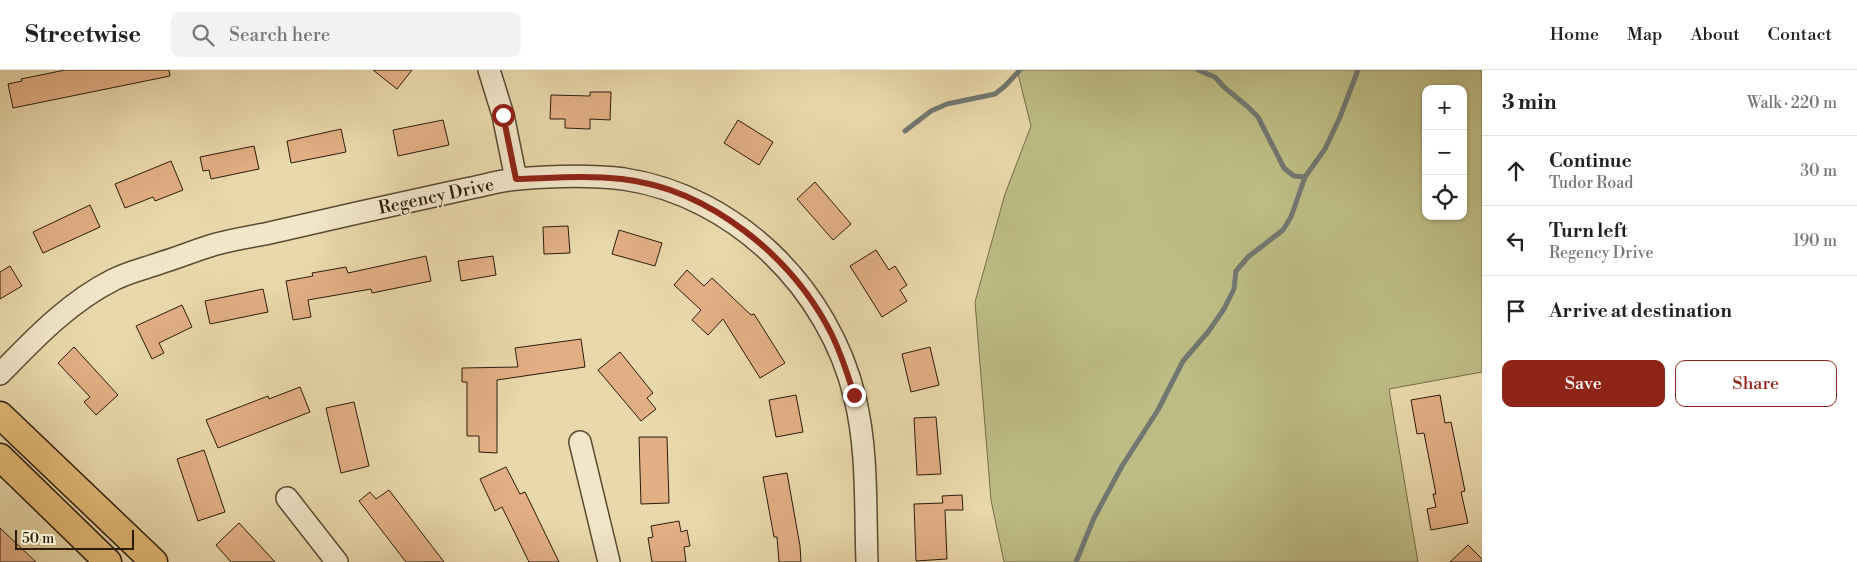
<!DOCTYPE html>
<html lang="en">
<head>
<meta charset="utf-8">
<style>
  body { margin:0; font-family:"Libre Bodoni",serif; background:#f2f2f2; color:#222 }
  .controls { position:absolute; right:15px; top:15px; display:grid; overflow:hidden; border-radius:10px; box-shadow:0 1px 4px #0004 }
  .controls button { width:45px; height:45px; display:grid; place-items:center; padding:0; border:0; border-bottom:1px solid #e0e0e0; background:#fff; color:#222; font:25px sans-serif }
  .scale { position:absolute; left:15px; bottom:12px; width:119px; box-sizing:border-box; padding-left:5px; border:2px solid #2b1b09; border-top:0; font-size:14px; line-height:18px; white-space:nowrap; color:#2b1b09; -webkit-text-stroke:4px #f1e6c8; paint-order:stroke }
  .stop { position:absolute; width:15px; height:15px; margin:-11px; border:4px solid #8f2418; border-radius:50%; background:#fff }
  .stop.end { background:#8f2418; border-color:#fff; box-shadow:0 1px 5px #0008 }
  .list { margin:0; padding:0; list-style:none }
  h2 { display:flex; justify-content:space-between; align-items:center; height:65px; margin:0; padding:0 20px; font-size:21px }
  h2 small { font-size:16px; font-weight:400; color:#767676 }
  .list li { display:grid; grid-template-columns:32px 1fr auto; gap:15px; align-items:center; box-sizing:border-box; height:70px; padding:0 20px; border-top:1px solid #e0e0e0 }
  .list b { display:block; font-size:19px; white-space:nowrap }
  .list p { margin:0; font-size:16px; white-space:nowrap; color:#767676 }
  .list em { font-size:16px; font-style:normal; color:#767676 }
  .actions { display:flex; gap:10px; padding:15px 20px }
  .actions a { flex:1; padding:11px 0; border:1px solid #8f2418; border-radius:10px; text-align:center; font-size:18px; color:#8f2418 }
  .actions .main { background:#8f2418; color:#fff }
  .icon { flex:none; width:28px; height:28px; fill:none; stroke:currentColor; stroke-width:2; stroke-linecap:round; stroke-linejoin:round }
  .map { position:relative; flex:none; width:1482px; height:492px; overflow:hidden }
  header { display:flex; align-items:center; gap:30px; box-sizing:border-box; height:70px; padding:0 25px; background:#fff; border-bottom:1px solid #e0e0e0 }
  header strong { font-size:24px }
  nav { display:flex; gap:28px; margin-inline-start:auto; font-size:18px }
  .search { width:350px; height:45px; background:#f2f2f2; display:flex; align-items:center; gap:12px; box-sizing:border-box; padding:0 18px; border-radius:10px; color:#767676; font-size:19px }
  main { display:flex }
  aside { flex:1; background:#fff }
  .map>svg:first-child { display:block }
</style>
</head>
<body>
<header>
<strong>Streetwise</strong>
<div class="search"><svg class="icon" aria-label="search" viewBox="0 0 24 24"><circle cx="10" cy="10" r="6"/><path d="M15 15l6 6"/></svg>Search here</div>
<nav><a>Home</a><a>Map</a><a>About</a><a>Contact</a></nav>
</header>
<main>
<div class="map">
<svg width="1482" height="492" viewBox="0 0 1482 492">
  <rect width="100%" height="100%" fill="#e9d8ab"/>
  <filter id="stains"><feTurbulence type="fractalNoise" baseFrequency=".004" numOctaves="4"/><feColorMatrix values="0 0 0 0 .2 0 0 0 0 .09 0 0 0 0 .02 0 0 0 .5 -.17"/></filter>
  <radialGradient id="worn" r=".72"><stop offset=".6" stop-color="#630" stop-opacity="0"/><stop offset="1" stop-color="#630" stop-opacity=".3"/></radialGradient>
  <path fill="#bdbc84" stroke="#746c46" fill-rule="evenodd" d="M 1017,0 L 1482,0 L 1482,302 L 1389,319 L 1418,492 L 1004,492 L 991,430 L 975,232 L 1005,124 L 1031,56 ZM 1426,19 L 1463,19 L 1463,146 L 1426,146 Z"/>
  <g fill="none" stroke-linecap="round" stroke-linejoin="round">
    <g stroke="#717871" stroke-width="5">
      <path d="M 1198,0 L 1215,7 L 1224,17 L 1248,37 L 1258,47 L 1284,98 L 1294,106 L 1305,107"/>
      <path d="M 905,61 L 931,41 L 947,34 L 995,24 L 1005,16 L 1020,0"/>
      <path d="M 1076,492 L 1094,448 L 1122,396 L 1158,340 L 1183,291 L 1208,262 L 1224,239 L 1234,219 L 1236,201 L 1248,187 L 1283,160 L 1291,147 L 1305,107 L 1325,79 L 1340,47 L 1358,0"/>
    </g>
  </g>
  <g fill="#e2af85" stroke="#2b1b09">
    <path d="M 65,0 L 169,0 L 170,6 L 13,38 L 8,14 L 22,11 L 21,9 Z"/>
    <path d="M 373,0 L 412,0 L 397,19 Z"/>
    <path d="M 590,22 L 611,22 L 610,50 L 590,49 L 590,59 L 565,58 L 565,49 L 550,49 L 551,25 L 590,26 Z"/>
    <path d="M 443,50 L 449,75 L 398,86 L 393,60 Z"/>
    <path d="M 738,50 L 773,72 L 759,95 L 724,73 Z"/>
    <path d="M 341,59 L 346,82 L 291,93 L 287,71 Z"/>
    <path d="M 254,76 L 259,99 L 211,109 L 209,100 L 203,101 L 200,87 Z"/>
    <path d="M 171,91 L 183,120 L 155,131 L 153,127 L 125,138 L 115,114 Z"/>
    <path d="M 815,112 L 851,154 L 833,170 L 797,129 Z"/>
    <path d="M 90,135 L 100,157 L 43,183 L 33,162 Z"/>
    <path d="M 568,156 L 570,183 L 544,184 L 543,157 Z"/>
    <path d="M 619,160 L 662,173 L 655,196 L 612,184 Z"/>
    <path d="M 876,180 L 889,200 L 895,196 L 907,215 L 900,220 L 907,231 L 882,247 L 850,196 Z"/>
    <path d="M 426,186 L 431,211 L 372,223 L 371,219 L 308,230 L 311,247 L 293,250 L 286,211 L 313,206 L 312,203 L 346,197 L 348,203 Z"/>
    <path d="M 493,186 L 496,205 L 461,211 L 458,191 Z"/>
    <path d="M 10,196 L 22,216 L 0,229 L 0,202 Z"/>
    <path d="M 687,200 L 704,216 L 712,208 L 751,245 L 754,244 L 785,293 L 760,308 L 723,249 L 708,265 L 692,250 L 701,240 L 674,215 Z"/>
    <path d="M 263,219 L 268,242 L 210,254 L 205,231 Z"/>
    <path d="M 182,235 L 192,257 L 159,273 L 164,283 L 152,289 L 136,256 Z"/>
    <path d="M 581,269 L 585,297 L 497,310 L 497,383 L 479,382 L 479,366 L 467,366 L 467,312 L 462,312 L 462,298 L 518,297 L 515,278 Z"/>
    <path d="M 74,277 L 118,325 L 96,345 L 84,332 L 90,327 L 58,293 Z"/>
    <path d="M 930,277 L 939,315 L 911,322 L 902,284 Z"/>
    <path d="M 620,282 L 653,323 L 647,328 L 656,339 L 641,351 L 598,300 Z"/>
    <path d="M 300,317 L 310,342 L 218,378 L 206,350 L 268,326 L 269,329 Z"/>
    <path d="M 796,325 L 803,362 L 776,367 L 769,330 Z"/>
    <path d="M 1440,325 L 1445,353 L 1451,352 L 1465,421 L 1461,422 L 1468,453 L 1431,460 L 1427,439 L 1436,437 L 1433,424 L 1436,424 L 1424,363 L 1417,364 L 1411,330 Z"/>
    <path d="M 354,332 L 369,396 L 341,403 L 326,338 Z"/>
    <path d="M 936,347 L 941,404 L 917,405 L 914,348 Z"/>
    <path d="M 639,367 L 667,367 L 669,433 L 641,434 Z"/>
    <path d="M 204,380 L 225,442 L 198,451 L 177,389 Z"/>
    <path d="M 506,397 L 520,424 L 525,422 L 559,492 L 529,492 L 502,437 L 495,441 L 480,409 Z"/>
    <path d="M 787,403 L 800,476 L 801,492 L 779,492 L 777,467 L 774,467 L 763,407 Z"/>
    <path d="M 389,420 L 444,492 L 406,492 L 359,431 L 370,422 L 376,429 Z"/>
    <path d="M 962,425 L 963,440 L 945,440 L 947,489 L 916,491 L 914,434 L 943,433 L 942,426 Z"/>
    <path d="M 679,451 L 681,462 L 687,460 L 690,476 L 684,477 L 686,492 L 652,492 L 648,468 L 653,467 L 651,456 Z"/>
    <path d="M 239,453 L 275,492 L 231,492 L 216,475 Z"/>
    <path d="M 0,458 L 36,492 L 0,492 Z"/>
    <path d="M 1468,475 L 1482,489 L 1482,492 L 1450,492 Z"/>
  </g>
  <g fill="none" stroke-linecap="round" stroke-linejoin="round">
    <g stroke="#5a4a32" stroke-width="24">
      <g id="minor">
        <path d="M 489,0 L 503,45 L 516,109"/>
        <path d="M 0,304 C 34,269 69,232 113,210 C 128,202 147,198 163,192 C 180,187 196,180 213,175 C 230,170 248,167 265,164 C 296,157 326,150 357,143 C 394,135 430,127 466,119 C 483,116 501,110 518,109 C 551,106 592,105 624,109 C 736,126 829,219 855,328 C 868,381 865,438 867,492"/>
        <path d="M 580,372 L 609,492"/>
        <path d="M 287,428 L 337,492"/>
      </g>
    </g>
    <g stroke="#2b1b09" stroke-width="29">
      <g id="major">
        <path d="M 0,345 L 154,492"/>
        <path d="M 0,387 L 108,492"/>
      </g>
    </g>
    <use href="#minor" stroke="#f1e6c8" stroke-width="21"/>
    <use href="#major" stroke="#e4bc76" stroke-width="26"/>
  </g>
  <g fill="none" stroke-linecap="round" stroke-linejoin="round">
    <path stroke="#8f2418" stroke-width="6" d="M 503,45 L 516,109 C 551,108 587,105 622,109 C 710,119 793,187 832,265 C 841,284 848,305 854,325"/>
  </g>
  <g text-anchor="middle" stroke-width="4" stroke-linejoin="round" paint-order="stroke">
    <g font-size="18" fill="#2b1b09" stroke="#f1e6c8">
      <text transform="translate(436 126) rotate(-12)" y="6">Regency Drive</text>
    </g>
  </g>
  <rect width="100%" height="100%" filter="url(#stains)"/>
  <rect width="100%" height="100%" fill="url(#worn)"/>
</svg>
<div class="controls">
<button>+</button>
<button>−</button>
<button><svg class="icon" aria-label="locate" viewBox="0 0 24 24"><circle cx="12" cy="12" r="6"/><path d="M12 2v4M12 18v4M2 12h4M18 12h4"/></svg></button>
</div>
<div class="scale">50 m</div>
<div class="stop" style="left:503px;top:45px"></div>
<div class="stop end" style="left:854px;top:325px"></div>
</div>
<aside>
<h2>3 min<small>Walk · 220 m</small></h2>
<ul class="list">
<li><svg class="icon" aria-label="ahead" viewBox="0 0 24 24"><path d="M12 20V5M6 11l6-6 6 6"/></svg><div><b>Continue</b><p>Tudor Road</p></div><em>30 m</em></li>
<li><svg class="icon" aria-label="left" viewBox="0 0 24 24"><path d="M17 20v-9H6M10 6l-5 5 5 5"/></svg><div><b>Turn left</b><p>Regency Drive</p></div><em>190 m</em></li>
<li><svg class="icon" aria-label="arrive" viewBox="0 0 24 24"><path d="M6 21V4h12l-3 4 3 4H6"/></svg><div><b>Arrive at destination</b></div></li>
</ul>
<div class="actions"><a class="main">Save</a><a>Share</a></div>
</aside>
</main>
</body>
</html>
